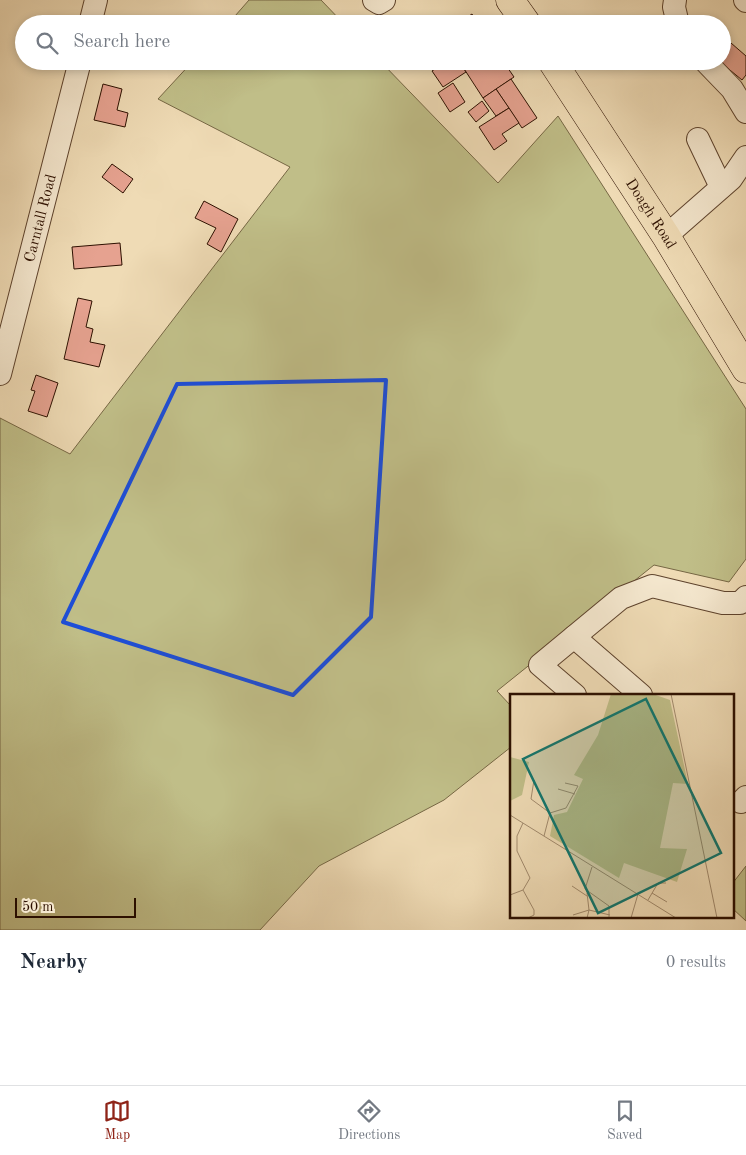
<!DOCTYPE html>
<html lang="en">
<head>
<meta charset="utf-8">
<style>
  body { margin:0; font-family:"Old Standard TT",serif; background:#f6f6f7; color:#1f2937 }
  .scale { position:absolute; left:15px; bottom:12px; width:121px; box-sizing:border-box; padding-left:5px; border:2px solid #2d1000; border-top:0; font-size:14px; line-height:18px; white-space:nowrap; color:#2d1000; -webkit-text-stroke:4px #f5e8cf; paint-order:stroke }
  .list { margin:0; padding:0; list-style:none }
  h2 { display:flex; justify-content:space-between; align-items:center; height:65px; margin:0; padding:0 20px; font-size:21px }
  h2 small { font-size:16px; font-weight:400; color:#747a83 }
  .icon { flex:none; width:28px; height:28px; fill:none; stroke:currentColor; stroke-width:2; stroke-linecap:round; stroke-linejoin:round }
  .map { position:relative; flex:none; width:746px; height:930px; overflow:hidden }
  .search { position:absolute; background:#fff; box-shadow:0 2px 8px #0003; left:15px; right:15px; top:15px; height:55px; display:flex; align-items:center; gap:12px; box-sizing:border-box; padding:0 18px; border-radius:28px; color:#747a83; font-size:19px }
  .sheet { height:155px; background:#fff }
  nav { display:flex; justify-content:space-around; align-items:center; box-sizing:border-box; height:70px; border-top:1px solid #e0e1e3; background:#fff; font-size:14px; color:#747a83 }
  nav a { display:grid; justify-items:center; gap:2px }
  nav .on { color:#8f2418 }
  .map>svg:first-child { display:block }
</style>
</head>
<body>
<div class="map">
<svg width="746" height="930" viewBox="0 0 746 930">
  <rect width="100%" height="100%" fill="#efdbb5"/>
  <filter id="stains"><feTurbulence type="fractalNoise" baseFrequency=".004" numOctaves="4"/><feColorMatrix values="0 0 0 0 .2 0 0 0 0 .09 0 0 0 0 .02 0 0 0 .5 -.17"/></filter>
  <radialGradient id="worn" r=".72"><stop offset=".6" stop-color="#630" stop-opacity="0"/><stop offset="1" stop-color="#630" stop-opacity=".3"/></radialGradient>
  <g fill="#c0be88" stroke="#766744">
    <path d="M 249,0 L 321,0 L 344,24 L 228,24 Z"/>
    <path d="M 193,61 L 380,61 L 498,183 L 558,116 L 746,409 L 746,559 L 729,582 L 654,565 L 497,691 L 511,706 L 511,747 L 444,800 L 319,866 L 260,930 L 0,930 L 0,418 L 70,454 L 290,167 L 158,99 Z"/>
    <path d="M 746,866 L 746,921 L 732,908 L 732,884 Z"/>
  </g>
  <g fill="#e6a290" stroke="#2d1000">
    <path d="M 472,14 L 478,24 L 457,24 Z"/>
    <path d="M 731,43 L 746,56 L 746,75 L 742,80 L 719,61 L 722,61 L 722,53 Z"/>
    <path d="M 440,61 L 459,61 L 466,72 L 443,87 L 432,71 L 442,64 Z"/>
    <path d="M 459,61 L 503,61 L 514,77 L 483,98 Z"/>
    <path d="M 511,79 L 537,118 L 522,128 L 496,89 Z"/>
    <path d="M 453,83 L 465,102 L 450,112 L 438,93 Z"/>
    <path d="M 103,84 L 122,89 L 117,110 L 128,113 L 125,127 L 94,120 Z"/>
    <path d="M 496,89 L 509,108 L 496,116 L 483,98 Z"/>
    <path d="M 482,101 L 489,111 L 476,122 L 468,112 Z"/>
    <path d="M 509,108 L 519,123 L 502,134 L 507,141 L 494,150 L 479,127 Z"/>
    <path d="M 112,164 L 133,179 L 123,193 L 102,177 Z"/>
    <path d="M 204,201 L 238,219 L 221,252 L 207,244 L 216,228 L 195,218 Z"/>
    <path d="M 120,243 L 122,265 L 74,269 L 72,247 Z"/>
    <path d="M 78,298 L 92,301 L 86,327 L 93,329 L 90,342 L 105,345 L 99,367 L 64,359 Z"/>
    <path d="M 36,375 L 58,383 L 47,417 L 28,411 L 35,391 L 31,390 Z"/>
  </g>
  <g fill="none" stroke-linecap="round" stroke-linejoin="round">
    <g stroke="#5e432d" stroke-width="24">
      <g id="minor">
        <path d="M 374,0 L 379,3 L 384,0"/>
        <path d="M 675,0 L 674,7 L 678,24"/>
        <path d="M 745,0 L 746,1"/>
        <path d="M 90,24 L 96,0"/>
        <path d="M 705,61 L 732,89 L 746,112"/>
        <path d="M 698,139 L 721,187"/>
        <path d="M 666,236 L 731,179 L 746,157"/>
        <path id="s1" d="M 0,374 L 80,61"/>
        <path d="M 574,637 L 641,695"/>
        <path d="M 575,695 L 540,665 L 621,598 L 652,586 L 723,603 L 740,603 L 746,597"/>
        <path d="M 741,802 L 746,797"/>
      </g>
    </g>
    <g stroke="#2d1000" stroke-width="29">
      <g id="major">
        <path d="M 510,0 L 527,24"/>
        <path id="s2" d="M 552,61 L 666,236 L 746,369"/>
      </g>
    </g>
    <use href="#minor" stroke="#f5e8cf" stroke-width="22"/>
    <use href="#major" stroke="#efdbb5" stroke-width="28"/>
  </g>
  <path fill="none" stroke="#1d4ed8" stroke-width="4" stroke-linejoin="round" d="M 386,380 L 371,617 L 293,695 L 63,622 L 177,384 Z"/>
  <g text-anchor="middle" stroke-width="4.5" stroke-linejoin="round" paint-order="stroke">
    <g font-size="15" fill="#2d1000" stroke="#f5e8cf">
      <text dy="5" stroke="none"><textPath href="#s2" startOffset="182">Doagh Road</textPath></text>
      <text dy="5" stroke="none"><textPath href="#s1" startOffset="161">Carntall Road</textPath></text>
    </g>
  </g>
  <g transform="translate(510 694)">
    <rect width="224" height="224" fill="#efdbb5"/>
    <path d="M 101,0 L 143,0 L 160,6 L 178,90 L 163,89 L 150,154 L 177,155 L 167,188 L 114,169 L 109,184 L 40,142 L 44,121 L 57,118 L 73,85 L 64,81 L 88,41 ZM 0,63 L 19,68 L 12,101 L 0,107 Z" fill="#c0be88"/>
    <path fill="none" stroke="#a18a6d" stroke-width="1" d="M 161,0 L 207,224M 24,86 L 21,105 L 40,119M 48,95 L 65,100M 0,121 L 166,224M 34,142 L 40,119 L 56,114 L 68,92 L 55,89M 82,173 L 75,195 L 99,212 L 99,224M 62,192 L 77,202M 13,196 L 24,216 L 24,221 L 18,224M 142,199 L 157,208M 0,201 L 13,196 L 20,184 L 7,157 L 7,142 L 13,129M 138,206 L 148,189 L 156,189M 63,221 L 79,216 L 77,199M 77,224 L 79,216 L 100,221M 121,224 L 128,200"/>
    <path fill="#0f766e" fill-opacity="0.15" stroke="#0f766e" stroke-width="2.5" d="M 136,5 L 211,159 L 88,219 L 13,65 Z"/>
    <rect width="224" height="224" fill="none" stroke="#2d1000" stroke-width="2.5"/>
  </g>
  <rect width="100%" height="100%" filter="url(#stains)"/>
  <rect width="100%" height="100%" fill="url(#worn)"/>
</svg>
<div class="scale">50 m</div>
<div class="search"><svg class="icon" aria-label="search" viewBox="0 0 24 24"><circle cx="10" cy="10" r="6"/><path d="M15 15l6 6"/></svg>Search here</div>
</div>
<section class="sheet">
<h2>Nearby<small>0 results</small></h2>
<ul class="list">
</ul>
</section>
<nav>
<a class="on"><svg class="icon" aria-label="map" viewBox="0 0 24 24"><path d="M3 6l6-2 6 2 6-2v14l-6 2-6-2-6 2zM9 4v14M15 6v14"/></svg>Map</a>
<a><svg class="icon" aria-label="directions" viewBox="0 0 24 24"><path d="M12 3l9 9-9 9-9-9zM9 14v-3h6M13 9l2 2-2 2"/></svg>Directions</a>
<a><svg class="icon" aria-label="saved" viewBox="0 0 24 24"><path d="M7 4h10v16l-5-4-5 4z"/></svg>Saved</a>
</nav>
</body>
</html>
